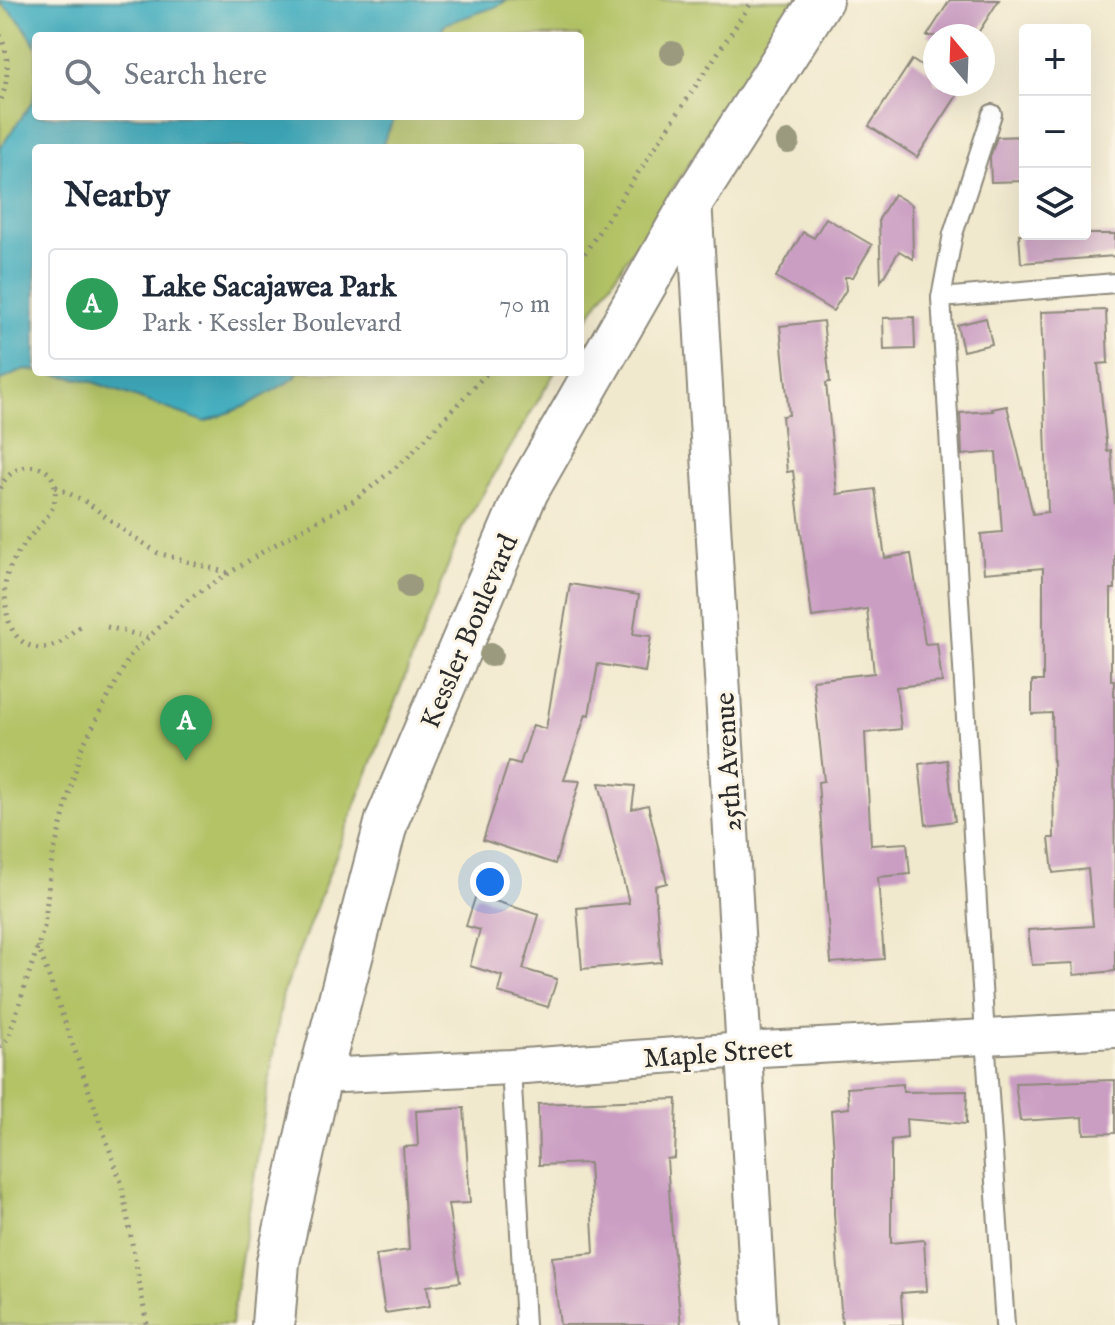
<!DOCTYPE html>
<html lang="en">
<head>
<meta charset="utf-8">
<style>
  body { margin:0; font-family:"IM FELL English",serif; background:#f6f6f7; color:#1f2937 }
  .controls { position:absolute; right:24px; top:24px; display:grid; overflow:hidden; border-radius:8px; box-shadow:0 8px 32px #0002 }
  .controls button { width:72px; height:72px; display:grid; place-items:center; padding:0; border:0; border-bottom:2px solid #e0e1e3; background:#fff; color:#1f2937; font:40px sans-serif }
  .compass { position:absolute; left:923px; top:24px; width:72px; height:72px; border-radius:50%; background:#fff; box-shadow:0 8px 32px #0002; rotate:341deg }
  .you { position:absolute; left:490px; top:882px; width:28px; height:28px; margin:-20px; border:6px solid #fff; border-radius:50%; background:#1a73e8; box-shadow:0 0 0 12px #1a73e833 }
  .badge { display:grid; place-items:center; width:52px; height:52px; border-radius:50%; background:#1a73e8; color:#fff; font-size:26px; font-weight:700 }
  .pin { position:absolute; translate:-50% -66px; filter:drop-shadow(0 2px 4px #0008) }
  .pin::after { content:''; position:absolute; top:42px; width:28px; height:24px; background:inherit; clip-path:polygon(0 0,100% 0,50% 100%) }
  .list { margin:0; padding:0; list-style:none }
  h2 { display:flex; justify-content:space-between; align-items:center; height:104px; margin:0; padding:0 32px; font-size:34px }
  h2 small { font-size:26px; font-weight:400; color:#747a83 }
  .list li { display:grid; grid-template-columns:52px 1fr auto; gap:24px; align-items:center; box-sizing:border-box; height:112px; margin:0 16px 16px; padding:0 16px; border:2px solid #e0e1e3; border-radius:8px }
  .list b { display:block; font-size:30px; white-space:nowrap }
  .list p { margin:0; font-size:26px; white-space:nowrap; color:#747a83 }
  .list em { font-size:26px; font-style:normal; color:#747a83 }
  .icon { flex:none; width:44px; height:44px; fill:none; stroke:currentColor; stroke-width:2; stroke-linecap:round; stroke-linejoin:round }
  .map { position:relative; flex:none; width:1115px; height:1325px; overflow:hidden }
  .search { position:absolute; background:#fff; box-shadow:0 8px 32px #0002; left:32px; top:32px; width:552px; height:88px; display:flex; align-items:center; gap:20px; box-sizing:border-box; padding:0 28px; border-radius:8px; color:#747a83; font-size:30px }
  .panel { position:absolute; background:#fff; box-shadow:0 8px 32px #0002; left:32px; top:144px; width:552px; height:232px; border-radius:8px }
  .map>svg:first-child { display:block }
</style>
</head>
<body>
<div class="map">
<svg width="1115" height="1325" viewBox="0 0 1115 1325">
  <rect width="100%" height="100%" fill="#fcf5e5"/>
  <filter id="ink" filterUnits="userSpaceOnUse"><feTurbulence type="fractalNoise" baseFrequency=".0125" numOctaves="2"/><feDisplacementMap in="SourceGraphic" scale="16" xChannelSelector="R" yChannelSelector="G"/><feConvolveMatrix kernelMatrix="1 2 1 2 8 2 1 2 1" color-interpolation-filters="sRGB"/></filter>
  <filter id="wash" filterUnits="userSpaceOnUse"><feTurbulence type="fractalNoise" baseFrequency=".006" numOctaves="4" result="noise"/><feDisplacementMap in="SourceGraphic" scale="32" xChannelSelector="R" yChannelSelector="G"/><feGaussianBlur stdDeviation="1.8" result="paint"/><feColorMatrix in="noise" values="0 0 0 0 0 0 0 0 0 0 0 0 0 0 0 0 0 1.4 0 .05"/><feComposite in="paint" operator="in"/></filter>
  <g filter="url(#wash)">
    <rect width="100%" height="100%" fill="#f1e9ce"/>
    <path fill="#b3c366" stroke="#6f7748" stroke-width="2" fill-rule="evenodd" d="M 0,0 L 796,0 L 776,32 L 580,330 L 580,148 L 36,148 L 36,372 L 555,372 L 462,529 L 283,993 L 231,1325 L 0,1325 ZM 36,36 L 580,36 L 580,116 L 36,116 Z"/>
    <g fill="#41adbf" stroke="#366c75" stroke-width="2">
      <path d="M 0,0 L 508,0 L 495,7 L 445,24 L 438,36 L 36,36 L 36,47 C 27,28 17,16 0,3 Z"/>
      <path d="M 36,81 L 36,116 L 395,116 L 381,148 L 36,148 L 36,371 L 25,369 L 0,381 L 0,148 L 33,101 Z"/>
      <path d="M 42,372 L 298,372 L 295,378 L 248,405 L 205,422 L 90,381 Z"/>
    </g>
    <g id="blocks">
      <g fill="#ca9ec3">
        <path d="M 950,0 L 999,0 L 976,36 L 927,36 Z"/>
        <path d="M 912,60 L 935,75 L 935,84 L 949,84 L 960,91 L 917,157 L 869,126 Z"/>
        <path d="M 1025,136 L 1025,181 L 991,182 L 990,157 L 997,137 Z"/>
        <path d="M 894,194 L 912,205 L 913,259 L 899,251 L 881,281 L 879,219 Z"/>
        <path d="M 826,218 L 872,245 L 853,277 L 845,277 L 846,290 L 833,311 L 776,277 L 803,232 L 814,238 Z"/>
        <path d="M 1019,234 L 1115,234 L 1115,256 L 1021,263 Z"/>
        <path d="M 1106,310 L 1108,363 L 1098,364 L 1107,451 L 1111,450 L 1115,506 L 1115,589 L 1111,589 L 1111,680 L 1114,680 L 1115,971 L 1074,975 L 1073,963 L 1032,965 L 1028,930 L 1093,926 L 1088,869 L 1053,873 L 1049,838 L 1054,838 L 1052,713 L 1032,714 L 1032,681 L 1043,681 L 1043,568 L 984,573 L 981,534 L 1002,532 L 996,452 L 962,455 L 960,413 L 993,411 L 992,409 L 1007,406 L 1033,514 L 1048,512 L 1041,312 Z"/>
        <path d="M 914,317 L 915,349 L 884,350 L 883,318 Z"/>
        <path d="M 986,318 L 992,344 L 963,351 L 957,325 Z"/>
        <path d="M 823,321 L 830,382 L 826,383 L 837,494 L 875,489 L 885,558 L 911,554 L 925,644 L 937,643 L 942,682 L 896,687 L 901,729 L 865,733 L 871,845 L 907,843 L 910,874 L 878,877 L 884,959 L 831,963 L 818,782 L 824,781 L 813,680 L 874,673 L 867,609 L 812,617 L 793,471 L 787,472 L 782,416 L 789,415 L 780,326 Z"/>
        <path d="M 570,584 L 639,595 L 633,634 L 651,636 L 645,672 L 598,664 L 589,715 L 586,714 L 564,780 L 580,781 L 555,864 L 483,840 L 509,761 L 520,764 L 533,725 L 546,729 Z"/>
        <path d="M 947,760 L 955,821 L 926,825 L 919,764 Z"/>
        <path d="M 599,783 L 635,786 L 632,809 L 648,805 L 667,883 L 655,886 L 661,962 L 582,969 L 577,908 L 629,903 Z"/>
        <path d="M 476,895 L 539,915 L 523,969 L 557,979 L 548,1007 L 498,992 L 502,976 L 470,966 L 480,930 L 466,926 Z"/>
        <path d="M 1115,1080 L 1115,1133 L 1084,1134 L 1083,1117 L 1020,1121 L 1015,1083 Z"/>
        <path d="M 903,1084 L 903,1092 L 967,1091 L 966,1124 L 906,1119 L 907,1138 L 891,1140 L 891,1243 L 924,1240 L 927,1291 L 901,1293 L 903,1325 L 842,1325 L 834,1213 L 834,1151 L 831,1110 L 849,1108 L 847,1088 Z"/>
        <path d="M 677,1099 L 675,1158 L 667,1159 L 672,1234 L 681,1325 L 560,1325 L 552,1257 L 594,1253 L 589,1163 L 539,1165 L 538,1104 Z"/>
        <path d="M 464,1108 L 470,1203 L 448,1204 L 460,1282 L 427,1286 L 430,1306 L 385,1313 L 376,1255 L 409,1250 L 403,1147 L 418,1146 L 416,1111 Z"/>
      </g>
    </g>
  </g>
  <g filter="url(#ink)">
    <use href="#blocks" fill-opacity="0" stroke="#8e8a7c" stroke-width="2"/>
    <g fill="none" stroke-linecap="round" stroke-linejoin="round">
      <g stroke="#8e8a7c" stroke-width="22">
        <g id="service">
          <path d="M 941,298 L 953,234 L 992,114"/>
          <path d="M 511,1067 L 525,1325"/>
          <path d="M 1005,1325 L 985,1037 L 941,298 L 1115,283"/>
        </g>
      </g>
      <g stroke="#8e8a7c" stroke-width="38">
        <g id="minor">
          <path d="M 694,199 L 760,1325"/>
          <path d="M 320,1076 L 511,1067 L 744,1050 L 1115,1030"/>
        </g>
      </g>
      <g stroke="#8e8a7c" stroke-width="46">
        <path id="tertiary" d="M 273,1325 L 278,1262 L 320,1076 L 387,820 L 527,491 L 694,199 L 821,0"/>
      </g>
      <g stroke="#8e8a7c" stroke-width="5" stroke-dasharray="2 6" stroke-linecap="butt">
        <path d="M 0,35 C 10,55 9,82 0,102"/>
        <path d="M 580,260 L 753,0"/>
        <path d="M 56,487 L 88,503 L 126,532 L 158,553 L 228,573"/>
        <path d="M 0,488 C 14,456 60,460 55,497 C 54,512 42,523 33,533 C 21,548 6,567 5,587 C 4,593 6,600 6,606 C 7,614 8,621 12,629 C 21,647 41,653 59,643 C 68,638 73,629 83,625"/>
        <path d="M 107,627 L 147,637"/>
        <path d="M 38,946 L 121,1182 L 147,1325"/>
        <path d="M 0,1047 L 8,1039 L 44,927 L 52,859 L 81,749 L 131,654 L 190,598 L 267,549 L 355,500 L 406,459 L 488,372"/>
      </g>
      <use href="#service" stroke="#fff" stroke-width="18"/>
      <use href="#minor" stroke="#fff" stroke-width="34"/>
      <use href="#tertiary" stroke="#fff" stroke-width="42"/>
    </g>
    <g fill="#9b9a7e">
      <circle cx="672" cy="53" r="12"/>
      <circle cx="788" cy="142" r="12"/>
      <circle cx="409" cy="586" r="12"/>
      <circle cx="491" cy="655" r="12"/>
    </g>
  </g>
  <g text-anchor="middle" stroke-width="6" stroke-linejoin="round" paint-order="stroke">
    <g font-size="28" fill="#2b2b2b" stroke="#fcf5e5">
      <text transform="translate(468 631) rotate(-67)" y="10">Kessler Boulevard</text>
      <text transform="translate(727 762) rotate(-93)" y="10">25th Avenue</text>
      <text transform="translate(718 1052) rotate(-4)" y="10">Maple Street</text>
    </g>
  </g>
</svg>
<div class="controls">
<button>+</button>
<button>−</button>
<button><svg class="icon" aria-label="layers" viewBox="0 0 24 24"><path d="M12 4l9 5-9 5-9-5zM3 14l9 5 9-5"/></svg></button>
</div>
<svg class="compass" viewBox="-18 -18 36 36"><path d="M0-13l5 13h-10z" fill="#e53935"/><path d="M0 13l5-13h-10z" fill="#747a83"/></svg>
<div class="you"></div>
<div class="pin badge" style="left:186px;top:761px;background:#2e9e5b">A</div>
<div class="search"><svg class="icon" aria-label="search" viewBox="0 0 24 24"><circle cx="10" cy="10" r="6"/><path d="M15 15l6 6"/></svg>Search here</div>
<section class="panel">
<h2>Nearby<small></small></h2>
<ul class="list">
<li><span class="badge" style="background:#2e9e5b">A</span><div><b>Lake Sacajawea Park</b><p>Park · Kessler Boulevard</p></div><em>70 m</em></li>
</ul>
</section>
</div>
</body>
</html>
